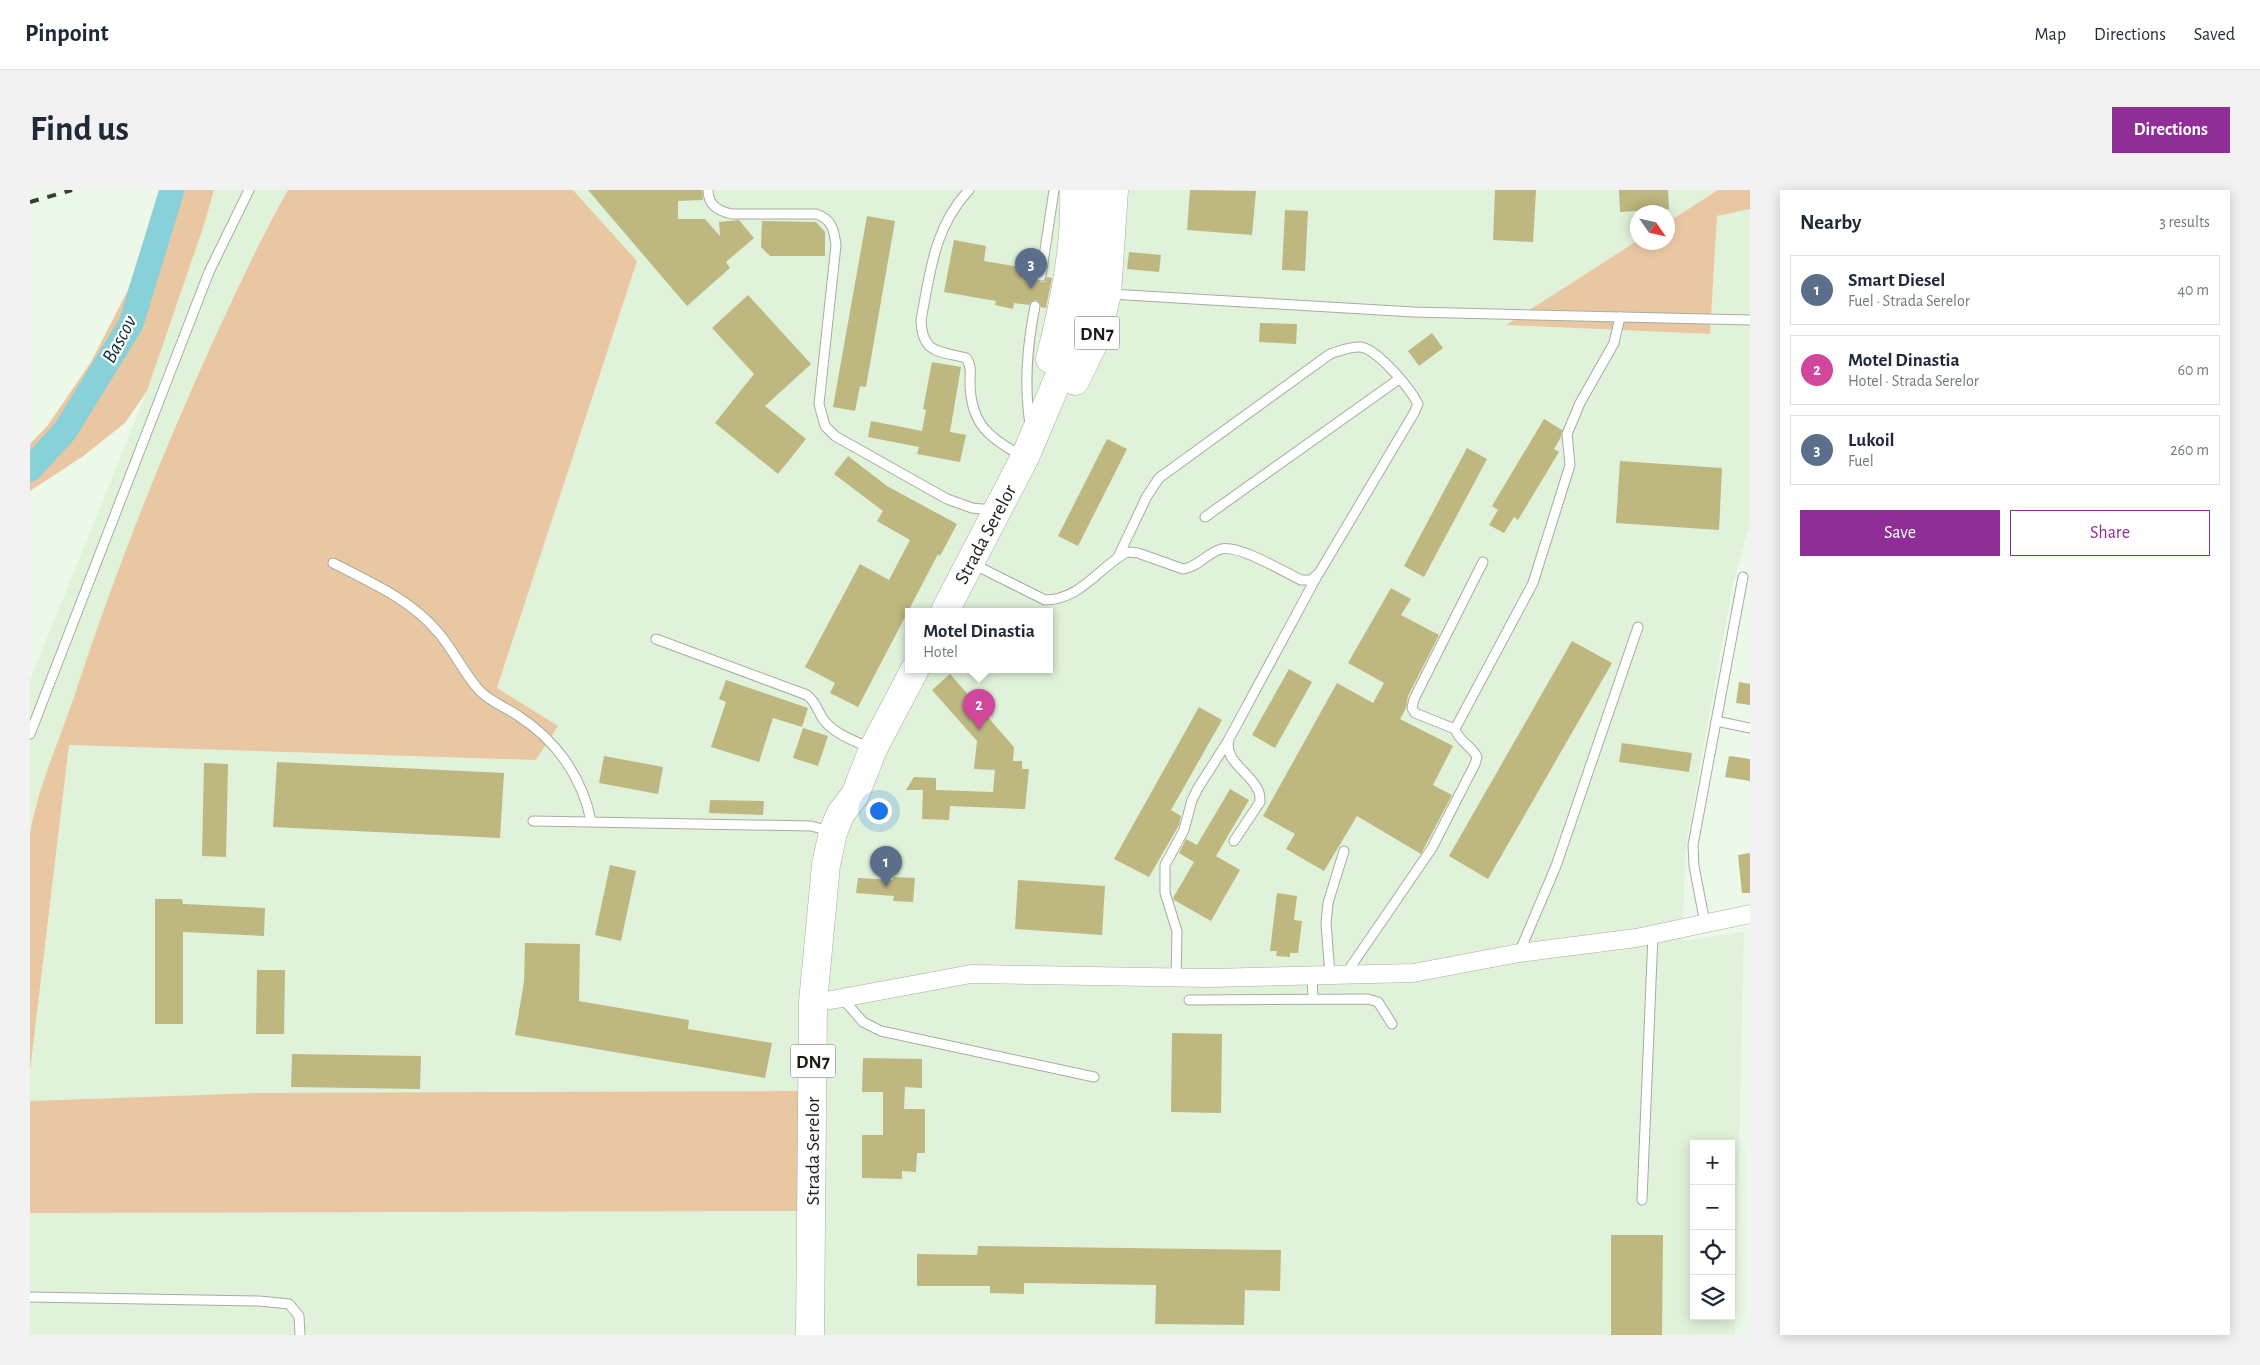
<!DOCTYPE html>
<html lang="en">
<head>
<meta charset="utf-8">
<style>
  body { margin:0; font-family:"Alegreya Sans",sans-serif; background:#f2f2f3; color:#1f2937 }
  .controls { position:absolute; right:15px; bottom:15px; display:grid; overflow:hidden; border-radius:0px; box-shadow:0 2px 12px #0003 }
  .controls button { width:45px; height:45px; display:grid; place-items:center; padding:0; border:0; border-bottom:1px solid #e0e1e3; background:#fff; color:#1f2937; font:25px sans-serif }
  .compass { position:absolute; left:1600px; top:15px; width:45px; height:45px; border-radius:50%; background:#fff; box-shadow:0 2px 12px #0003; rotate:124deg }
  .you { position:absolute; left:848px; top:620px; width:18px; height:18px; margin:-12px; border:4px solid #fff; border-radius:50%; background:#1a73e8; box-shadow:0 0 0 8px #1a73e833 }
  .badge { display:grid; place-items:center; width:32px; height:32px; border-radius:50%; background:#8f2e97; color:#fff; font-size:16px; font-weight:700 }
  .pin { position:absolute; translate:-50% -41px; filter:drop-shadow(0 1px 2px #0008) }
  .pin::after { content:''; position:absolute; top:26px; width:18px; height:15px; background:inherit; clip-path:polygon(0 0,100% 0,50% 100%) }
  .popup { position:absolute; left:875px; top:418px; width:148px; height:65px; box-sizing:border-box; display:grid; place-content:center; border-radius:0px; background:#fff; filter:drop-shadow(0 1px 4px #0005); font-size:16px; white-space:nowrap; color:#747a83 }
  .popup b { font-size:19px; color:#1f2937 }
  .popup::after { content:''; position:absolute; left:50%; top:100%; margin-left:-10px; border:10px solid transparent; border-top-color:#fff }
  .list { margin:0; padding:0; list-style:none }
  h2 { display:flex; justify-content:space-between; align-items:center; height:65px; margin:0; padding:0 20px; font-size:21px }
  h2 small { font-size:16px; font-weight:400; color:#747a83 }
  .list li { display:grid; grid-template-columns:32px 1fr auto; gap:15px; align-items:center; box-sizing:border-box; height:70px; margin:0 10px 10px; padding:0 10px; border:1px solid #e0e1e3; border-radius:0px }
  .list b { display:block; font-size:19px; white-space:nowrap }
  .list p { margin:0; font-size:16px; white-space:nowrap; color:#747a83 }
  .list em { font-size:16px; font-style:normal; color:#747a83 }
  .actions { display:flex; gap:10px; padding:15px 20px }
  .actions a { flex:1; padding:11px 0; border:1px solid #8f2e97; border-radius:0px; text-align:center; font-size:18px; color:#8f2e97 }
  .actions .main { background:#8f2e97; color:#fff }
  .icon { flex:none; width:28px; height:28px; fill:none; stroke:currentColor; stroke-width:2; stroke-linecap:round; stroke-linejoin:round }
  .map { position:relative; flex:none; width:1720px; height:1145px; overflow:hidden; border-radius:0px }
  header { display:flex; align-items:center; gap:30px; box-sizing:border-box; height:70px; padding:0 25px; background:#fff; border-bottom:1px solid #e0e1e3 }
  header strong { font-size:24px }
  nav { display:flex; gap:28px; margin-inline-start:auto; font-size:18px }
  .intro { display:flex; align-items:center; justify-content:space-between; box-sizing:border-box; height:120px; padding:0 30px }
  h1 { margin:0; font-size:35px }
  .button { padding:12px 22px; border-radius:0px; background:#8f2e97; color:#fff; font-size:18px; font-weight:700 }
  main { display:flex; gap:30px; padding:0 30px }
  aside { flex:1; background:#fff; border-radius:0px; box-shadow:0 2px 12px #0003 }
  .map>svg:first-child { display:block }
</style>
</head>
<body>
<header>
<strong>Pinpoint</strong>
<nav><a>Map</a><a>Directions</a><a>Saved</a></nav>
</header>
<div class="intro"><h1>Find us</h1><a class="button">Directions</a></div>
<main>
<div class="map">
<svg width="1720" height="1145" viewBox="0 0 1720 1145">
  <rect width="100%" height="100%" fill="#edf9e8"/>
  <g fill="#e1f2da" fill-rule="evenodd">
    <path d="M 184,0 L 258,0 L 235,41 L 150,224 L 4,619 L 0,643 L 0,490 L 117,201 L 175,32 Z"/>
    <path d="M 543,0 L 1688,0 L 1638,32 L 1638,22 L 1608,22 L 1607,51 L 1477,135 L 1680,144 L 1687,26 L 1720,19 L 1720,333 L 1703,394 L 1656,655 L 1652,751 L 1714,742 L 1705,1145 L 0,1145 L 0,1023 L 773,1021 L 227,903 L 0,911 L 0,881 L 39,555 L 506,570 L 527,536 L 467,499 L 607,71 ZM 879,421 L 1019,421 L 1019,479 L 879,479 ZM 1664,954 L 1701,954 L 1701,1126 L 1664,1126 Z"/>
  </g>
  <g fill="#eac7a3">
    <path d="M 130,0 L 184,0 L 175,32 L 117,201 L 95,233 L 52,267 L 0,301 L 0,254 L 18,235 L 61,172 L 98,100 Z"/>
    <path d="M 258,0 L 543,0 L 607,71 L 467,498 L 528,536 L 506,570 L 39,555 L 0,881 L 0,643 C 8,596 29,552 44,507 C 84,384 132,263 186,145 C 209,96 231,47 258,0 Z"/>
    <path d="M 1688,0 L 1720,0 L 1720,19 L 1687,26 L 1680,144 L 1476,135 L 1607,51 L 1638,52 L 1638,32 Z"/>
    <path d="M 772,901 L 773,1021 L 0,1023 L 0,911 L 227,903 Z"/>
  </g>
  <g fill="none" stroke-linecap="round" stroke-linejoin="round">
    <path stroke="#88d1d9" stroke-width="25" d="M 0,279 L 35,241 L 101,134 L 142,0"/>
  </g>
  <g fill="#beb780">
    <path d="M 558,0 L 672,0 L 673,10 L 648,11 L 648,29 L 675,29 L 690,46 L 689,32 L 709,30 L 724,48 L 696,72 L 700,78 L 657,116 Z"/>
    <path d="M 1160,0 L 1226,1 L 1222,45 L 1157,40 Z"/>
    <path d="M 1465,0 L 1506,0 L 1503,52 L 1463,50 Z"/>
    <path d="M 1589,0 L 1638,0 L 1639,19 L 1590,22 Z"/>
    <path d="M 1255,20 L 1278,21 L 1275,81 L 1252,80 Z"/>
    <path d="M 837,26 L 865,31 L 836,197 L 830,196 L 825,221 L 803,217 Z"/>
    <path d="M 732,31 L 786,32 L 795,42 L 795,66 L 740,66 L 731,57 Z"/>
    <path d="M 924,50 L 956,56 L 954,71 L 990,77 L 989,82 L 1005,85 L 1005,89 L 1010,92 L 1014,92 L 1017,87 L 1022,88 L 1016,118 L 1011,117 L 1009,112 L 1006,110 L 1001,112 L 999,115 L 984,113 L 983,119 L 965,115 L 966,111 L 914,102 Z"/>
    <path d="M 1099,62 L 1131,65 L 1129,82 L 1097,79 Z"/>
    <path d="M 718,105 L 781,174 L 735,216 L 776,249 L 748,284 L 685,233 L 724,184 L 682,138 Z"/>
    <path d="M 1230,133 L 1267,134 L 1266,154 L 1229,152 Z"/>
    <path d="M 1402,143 L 1413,158 L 1389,176 L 1378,161 Z"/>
    <path d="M 902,172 L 931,177 L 920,242 L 936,245 L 930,272 L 887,264 L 889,257 L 838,247 L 841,231 L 892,241 L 896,220 L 893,219 Z"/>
    <path d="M 1514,229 L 1532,240 L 1531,247 L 1524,259 L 1529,262 L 1488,330 L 1484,327 L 1474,343 L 1459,335 L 1468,320 L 1462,316 Z"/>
    <path d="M 1077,249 L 1097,259 L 1048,356 L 1028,346 Z"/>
    <path d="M 1437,258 L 1457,269 L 1394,387 L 1374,376 Z"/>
    <path d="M 818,266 L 857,296 L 927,334 L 910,366 L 908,364 L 828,517 L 800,503 L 805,493 L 775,477 L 830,374 L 859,390 L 880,350 L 847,331 L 853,321 L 804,284 Z"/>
    <path d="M 1590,271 L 1692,278 L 1689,340 L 1586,333 Z"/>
    <path d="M 1361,398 L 1381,409 L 1371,425 L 1409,445 L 1378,506 L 1376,518 L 1370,529 L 1423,556 L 1403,595 L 1422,605 L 1391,664 L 1327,626 L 1294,681 L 1256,659 L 1265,644 L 1233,626 L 1307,493 L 1343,513 L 1354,493 L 1318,473 Z"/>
    <path d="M 1542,451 L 1582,473 L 1458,689 L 1419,666 Z"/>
    <path d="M 1259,479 L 1282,492 L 1245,558 L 1222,545 Z"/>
    <path d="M 920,484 L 984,557 L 983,571 L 992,571 L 992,579 L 999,579 L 995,619 L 920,616 L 919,630 L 892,629 L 893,600 L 876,600 L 884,587 L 906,588 L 906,600 L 963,602 L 965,580 L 944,579 L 947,551 L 902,500 Z"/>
    <path d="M 696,490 L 778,518 L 772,537 L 743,528 L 729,572 L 681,557 L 696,512 L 689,509 Z"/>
    <path d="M 1709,492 L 1720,494 L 1720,515 L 1706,513 Z"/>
    <path d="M 1169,517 L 1192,530 L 1141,620 L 1151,626 L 1149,635 L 1119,687 L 1084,669 Z"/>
    <path d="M 773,538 L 798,546 L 788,576 L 763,568 Z"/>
    <path d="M 1592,553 L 1662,563 L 1659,582 L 1589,572 Z"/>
    <path d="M 574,566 L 633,577 L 628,604 L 569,593 Z"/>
    <path d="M 1699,566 L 1720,569 L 1720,591 L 1695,587 Z"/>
    <path d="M 247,572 L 474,583 L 470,648 L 243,637 Z"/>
    <path d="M 174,573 L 198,574 L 196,667 L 172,666 Z"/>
    <path d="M 1200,599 L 1219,610 L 1186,666 L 1210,680 L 1181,731 L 1144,710 L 1143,708 L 1164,672 L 1149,663 L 1156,649 L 1167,655 Z"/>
    <path d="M 680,610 L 734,611 L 733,625 L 679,623 Z"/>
    <path d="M 1720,663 L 1720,703 L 1712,703 L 1708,665 Z"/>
    <path d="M 580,675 L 606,681 L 591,751 L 565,745 Z"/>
    <path d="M 863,687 L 885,688 L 883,712 L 863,711 L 864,706 L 826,703 L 828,688 L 863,690 Z"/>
    <path d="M 988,690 L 1075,696 L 1072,745 L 985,739 Z"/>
    <path d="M 1247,703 L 1267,706 L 1264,730 L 1272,731 L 1268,763 L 1260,763 L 1260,767 L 1246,766 L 1247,761 L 1240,761 Z"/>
    <path d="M 125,709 L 152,709 L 153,714 L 235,718 L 234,746 L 153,742 L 153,834 L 125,834 Z"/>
    <path d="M 495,753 L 550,754 L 549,811 L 659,830 L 658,839 L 742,853 L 735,888 L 485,845 L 494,792 Z"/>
    <path d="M 227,780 L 255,780 L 254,844 L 226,844 Z"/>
    <path d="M 1142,843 L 1192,844 L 1191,923 L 1141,922 Z"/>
    <path d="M 262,864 L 391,866 L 390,899 L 261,897 Z"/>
    <path d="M 833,868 L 892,869 L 892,898 L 875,897 L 874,919 L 895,919 L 895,963 L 887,963 L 886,982 L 872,981 L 872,989 L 832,988 L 832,945 L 853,945 L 853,902 L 832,902 Z"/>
    <path d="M 1581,1045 L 1633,1045 L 1632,1145 L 1581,1145 Z"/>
    <path d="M 948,1056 L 1251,1060 L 1250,1101 L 1215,1100 L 1214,1135 L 1125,1134 L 1126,1095 L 994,1093 L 994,1104 L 960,1103 L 960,1096 L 887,1096 L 887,1064 L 947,1065 Z"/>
  </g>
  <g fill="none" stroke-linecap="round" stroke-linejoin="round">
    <g stroke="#a3af9e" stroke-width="11">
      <g id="service">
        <path d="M 678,0 C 678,16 689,21 702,24 L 786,24 C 802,29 804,40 806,55 L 789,214 L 795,236 L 805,246 L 917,309 L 942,318 L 963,320"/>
        <path d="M 939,0 C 904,37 900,83 891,130 C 892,165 911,161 936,168 C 942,175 940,185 940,194 C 941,234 959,248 992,266"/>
        <path d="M 1011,86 L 1024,0"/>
        <path d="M 1080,104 L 1383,122 L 1720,130"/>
        <path d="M 1000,235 C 994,194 997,157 1005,116"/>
        <path d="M 1175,327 L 1369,189"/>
        <path d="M 303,373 C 340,392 380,409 407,441 C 423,459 433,482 449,500 C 459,511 475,517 487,525 C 525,549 552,586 561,631"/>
        <path d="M 943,374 L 1015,410 C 1050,410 1068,378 1097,362 L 1108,363 L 1153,379 C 1168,377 1177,363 1191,359 C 1208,354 1254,382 1271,390 L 1281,390 L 1289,383 L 1384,223 L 1388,214 C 1380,198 1348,160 1331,157 C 1320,156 1310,161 1300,164 L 1129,288 L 1117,306 L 1088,367"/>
        <path d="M 626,449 L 777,505 C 786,512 787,520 793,529 C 804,544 823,550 840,558"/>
        <path d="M 1686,531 L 1720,538"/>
        <path d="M 1425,539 L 1385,523 L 1382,518 L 1384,509 L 1453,372"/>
        <path d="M 0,544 L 179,82 L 219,0"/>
        <path d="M 503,631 L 781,636 L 800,641"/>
        <path d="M 1204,651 L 1230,612 C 1230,608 1230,603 1228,600 C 1220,582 1193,571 1199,549 L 1287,386"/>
        <path d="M 1675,733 L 1664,676 L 1663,655 L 1713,387"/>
        <path d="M 1489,763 L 1526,676 L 1608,437"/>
        <path d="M 1300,785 L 1296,733 L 1298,713 L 1314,661"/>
        <path d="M 1315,785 L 1402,658 L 1445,574 L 1447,567 C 1441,555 1429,552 1425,539 L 1503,393 L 1540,275 L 1537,244 L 1550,213 L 1584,153 L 1590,127"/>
        <path d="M 1282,786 L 1283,809"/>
        <path d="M 1146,788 L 1147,741 L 1135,703 L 1135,675 L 1154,640 L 1162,610 L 1168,598 L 1198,551"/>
        <path d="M 813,809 L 833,832 L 851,841 L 1064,887"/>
        <path d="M 1159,810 L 1338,809 L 1348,812 L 1362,834"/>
        <path d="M 1612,1010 L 1623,744"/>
        <path d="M 0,1107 L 229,1111 L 259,1114 L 269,1126 L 270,1145"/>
      </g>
    </g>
    <g stroke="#a3af9e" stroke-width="19">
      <path id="minor" d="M 801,810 L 941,784 L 1178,788 L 1383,783 L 1489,763 L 1606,748 L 1720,724"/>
    </g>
    <g stroke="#a3af9e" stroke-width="29">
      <g id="trunk">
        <path d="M 1020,169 C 1034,114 1046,57 1044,0"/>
        <path d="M 1045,191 L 1066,148 L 1077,104 L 1084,0"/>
        <path d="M 915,421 L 995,267 L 1040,161 L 1051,125 L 1063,60 L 1064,0"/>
        <path d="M 780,1145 L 783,812 L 796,675 L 803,642 L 811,623 L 825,605 L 843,559 L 885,479"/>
      </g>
    </g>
    <use href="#service" stroke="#fff" stroke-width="9"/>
    <use href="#minor" stroke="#fff" stroke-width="18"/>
    <use href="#trunk" stroke="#fff" stroke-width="28"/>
    <path stroke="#373d35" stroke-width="4" stroke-dasharray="9 9" stroke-linecap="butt" d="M 0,12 L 42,0"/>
  </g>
  <g text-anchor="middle" stroke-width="4.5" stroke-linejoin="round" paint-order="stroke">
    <g fill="#fff" stroke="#5f625d" stroke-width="1">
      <rect x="1044.5" y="126.5" width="45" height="33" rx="4"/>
      <rect x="760.5" y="854.5" width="45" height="33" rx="4"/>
    </g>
    <g font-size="19" font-weight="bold" fill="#1a1f18">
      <text x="1067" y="150">DN7</text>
      <text x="783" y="878">DN7</text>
    </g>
    <g font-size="20" fill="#1a1f18" stroke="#fff">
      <text transform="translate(955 344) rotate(-62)" y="7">Strada Serelor</text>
      <text transform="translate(782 961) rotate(-90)" y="7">Strada Serelor</text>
    </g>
    <g font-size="21" font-style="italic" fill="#0b3034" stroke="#fff">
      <text transform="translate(89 149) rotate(-62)" y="7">Bascov</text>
    </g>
  </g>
</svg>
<div class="controls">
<button>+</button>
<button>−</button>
<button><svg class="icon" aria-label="locate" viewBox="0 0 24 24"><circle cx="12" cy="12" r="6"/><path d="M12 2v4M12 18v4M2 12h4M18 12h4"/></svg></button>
<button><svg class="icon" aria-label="layers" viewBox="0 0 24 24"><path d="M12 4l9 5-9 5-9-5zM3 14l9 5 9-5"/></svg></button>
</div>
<svg class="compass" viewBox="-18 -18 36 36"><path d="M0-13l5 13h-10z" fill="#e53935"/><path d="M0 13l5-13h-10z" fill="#747a83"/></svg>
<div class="you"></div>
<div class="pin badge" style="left:856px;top:697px;background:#5c6f8a">1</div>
<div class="pin badge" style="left:949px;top:540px;background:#d1479c">2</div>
<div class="popup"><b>Motel Dinastia</b>Hotel</div>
<div class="pin badge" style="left:1001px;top:99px;background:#5c6f8a">3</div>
</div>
<aside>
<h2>Nearby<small>3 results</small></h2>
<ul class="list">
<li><span class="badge" style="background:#5c6f8a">1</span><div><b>Smart Diesel</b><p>Fuel · Strada Serelor</p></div><em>40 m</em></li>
<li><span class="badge" style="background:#d1479c">2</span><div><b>Motel Dinastia</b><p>Hotel · Strada Serelor</p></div><em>60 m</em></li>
<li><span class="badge" style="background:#5c6f8a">3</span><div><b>Lukoil</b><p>Fuel</p></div><em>260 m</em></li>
</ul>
<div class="actions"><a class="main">Save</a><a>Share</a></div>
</aside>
</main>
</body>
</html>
